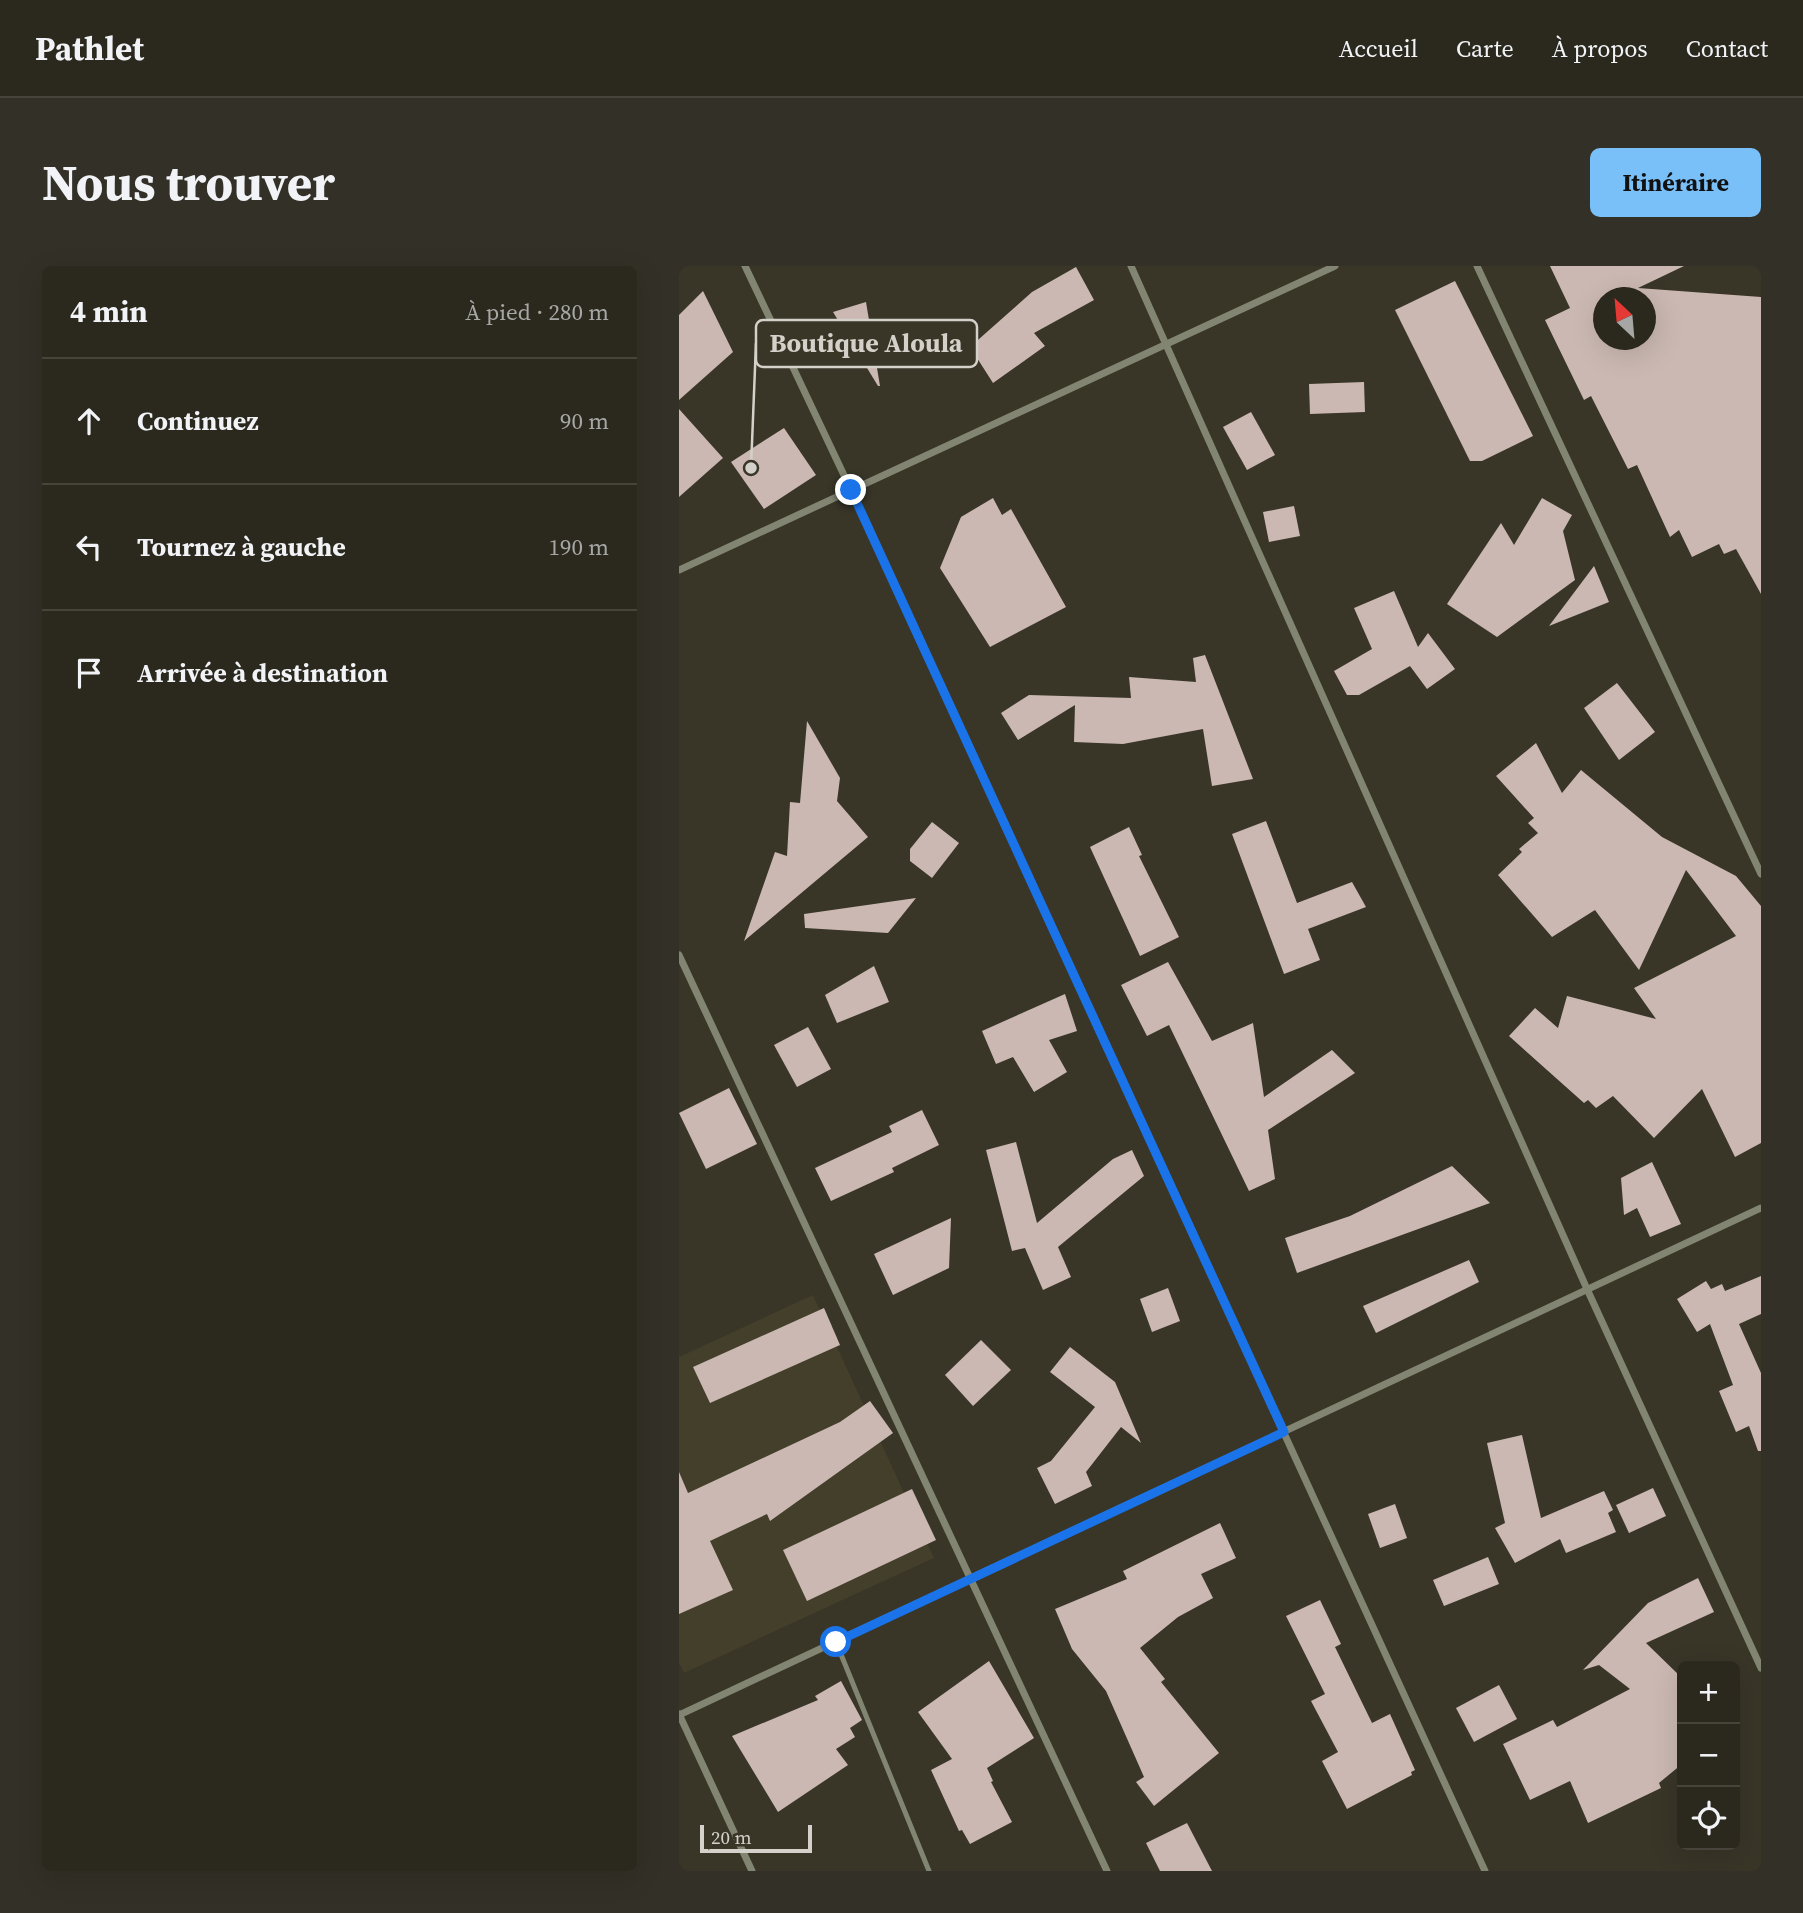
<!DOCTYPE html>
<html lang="fr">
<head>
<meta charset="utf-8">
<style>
  body { margin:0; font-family:"Source Serif 4",serif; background:#333027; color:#f1f3f6 }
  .controls { position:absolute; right:21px; bottom:21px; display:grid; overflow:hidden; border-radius:10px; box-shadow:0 7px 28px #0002 }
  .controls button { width:63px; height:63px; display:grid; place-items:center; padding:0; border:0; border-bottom:2px solid #47443c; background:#2b281e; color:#f1f3f6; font:35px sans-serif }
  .compass { position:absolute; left:914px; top:21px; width:63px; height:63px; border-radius:50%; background:#2b281e; box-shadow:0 7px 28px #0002; rotate:334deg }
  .scale { position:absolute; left:21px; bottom:18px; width:112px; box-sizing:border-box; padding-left:7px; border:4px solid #d3d1c9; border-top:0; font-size:19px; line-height:24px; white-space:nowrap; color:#d3d1c9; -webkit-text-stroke:5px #393628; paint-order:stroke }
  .stop { position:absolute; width:21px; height:21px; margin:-16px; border:5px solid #1a73e8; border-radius:50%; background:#fff }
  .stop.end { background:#1a73e8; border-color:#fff; box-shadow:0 2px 7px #0008 }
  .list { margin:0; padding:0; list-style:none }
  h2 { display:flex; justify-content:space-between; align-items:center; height:91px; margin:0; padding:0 28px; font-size:30px }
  h2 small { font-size:23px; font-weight:400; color:#a6a6a4 }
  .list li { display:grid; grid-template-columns:46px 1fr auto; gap:21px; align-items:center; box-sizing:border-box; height:126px; padding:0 28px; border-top:2px solid #47443c }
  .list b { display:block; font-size:26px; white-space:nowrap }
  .list em { font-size:23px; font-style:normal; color:#a6a6a4 }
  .icon { flex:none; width:38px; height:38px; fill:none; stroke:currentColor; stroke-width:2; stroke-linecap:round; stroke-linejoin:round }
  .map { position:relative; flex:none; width:1082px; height:1605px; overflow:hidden; border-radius:10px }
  header { display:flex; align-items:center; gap:42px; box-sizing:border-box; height:98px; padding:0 35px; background:#2b281e; border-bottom:2px solid #47443c }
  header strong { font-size:33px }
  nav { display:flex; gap:38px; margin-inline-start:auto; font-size:24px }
  .intro { display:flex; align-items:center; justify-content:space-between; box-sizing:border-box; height:168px; padding:0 42px }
  h1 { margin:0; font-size:49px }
  .button { padding:18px 32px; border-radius:10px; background:#79bff8; color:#111; font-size:24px; font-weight:700 }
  main { display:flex; gap:42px; padding:0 42px }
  aside { flex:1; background:#2b281e; border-radius:10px; box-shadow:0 7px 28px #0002 }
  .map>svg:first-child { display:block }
</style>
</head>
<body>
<header>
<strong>Pathlet</strong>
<nav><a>Accueil</a><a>Carte</a><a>À propos</a><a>Contact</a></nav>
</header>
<div class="intro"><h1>Nous trouver</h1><a class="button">Itinéraire</a></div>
<main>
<aside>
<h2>4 min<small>À pied · 280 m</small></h2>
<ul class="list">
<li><svg class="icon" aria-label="ahead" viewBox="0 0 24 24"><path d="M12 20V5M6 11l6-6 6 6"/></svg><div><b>Continuez</b></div><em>90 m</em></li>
<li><svg class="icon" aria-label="left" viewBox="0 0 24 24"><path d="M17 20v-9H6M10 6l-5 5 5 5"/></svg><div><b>Tournez à gauche</b></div><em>190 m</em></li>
<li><svg class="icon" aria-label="arrive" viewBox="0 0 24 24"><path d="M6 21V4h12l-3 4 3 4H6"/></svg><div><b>Arrivée à destination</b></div></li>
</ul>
</aside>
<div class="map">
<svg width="1082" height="1605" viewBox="0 0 1082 1605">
  <rect width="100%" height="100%" fill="#393628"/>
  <path fill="#433f2b" d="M 134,1029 L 255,1292 L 5,1407 L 0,1397 L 0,1091 Z"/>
  <g fill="#cbb8b2" fill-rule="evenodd">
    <path d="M 871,0 L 1005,0 L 959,22 L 1082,31 L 1082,328 L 1057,283 L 1045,288 L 1040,278 L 1013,291 L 1000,264 L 991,271 L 958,199 L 949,203 L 912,130 L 905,134 L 866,54 L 891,42 ZM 925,32 L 967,32 L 967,74 L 925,74 Z"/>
    <path d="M 397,1 L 415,34 L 355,67 L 366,80 L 314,117 L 291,81 L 353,26 Z"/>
    <path d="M 776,15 L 854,170 L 803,195 L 791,195 L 716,44 Z"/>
    <path d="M 24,25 L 54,86 L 0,134 L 0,49 Z"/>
    <path d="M 187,36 L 201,120 L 199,120 L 154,46 Z"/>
    <path d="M 685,116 L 686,146 L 631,148 L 630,118 Z"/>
    <path d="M 0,143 L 44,192 L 0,231 Z"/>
    <path d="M 572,146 L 596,189 L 568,204 L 544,161 Z"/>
    <path d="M 105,162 L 137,209 L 85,243 L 52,196 Z"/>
    <path d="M 314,232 L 323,249 L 332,243 L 387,341 L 311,381 L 261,302 L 282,251 Z"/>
    <path d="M 863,232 L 893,249 L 884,265 L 896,314 L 818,371 L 768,338 L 822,257 L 835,279 Z"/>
    <path d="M 615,240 L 621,270 L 590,276 L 584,246 Z"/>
    <path d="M 915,300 L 930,336 L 870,360 Z"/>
    <path d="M 715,325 L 739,381 L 749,367 L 776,403 L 748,423 L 731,400 L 680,429 L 668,429 L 655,405 L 693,383 L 675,342 Z"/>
    <path d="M 526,389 L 574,513 L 533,520 L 524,463 L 444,478 L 395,476 L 396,439 L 339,474 L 322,447 L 350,429 L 452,432 L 450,411 L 517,416 L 514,392 Z"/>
    <path d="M 938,417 L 976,466 L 940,494 L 905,442 Z"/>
    <path d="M 128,455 L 161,512 L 158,535 L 189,571 L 65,675 L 96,586 L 108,590 L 111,536 L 121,537 Z"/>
    <path d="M 857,477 L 883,527 L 902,504 L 983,571 L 1057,610 L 1082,640 L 1082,877 L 1056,891 L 1023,823 L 975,872 L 934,830 L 917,842 L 909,834 L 905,837 L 830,770 L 856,742 L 879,762 L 888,730 L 977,753 L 955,722 L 1057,670 L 1007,604 L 960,704 L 916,644 L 873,671 L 819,609 L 843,586 L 840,583 L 859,567 L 849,557 L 855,552 L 817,510 Z"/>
    <path d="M 587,555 L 618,637 L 673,616 L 687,641 L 629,663 L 641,694 L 605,708 L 553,568 Z"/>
    <path d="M 253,556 L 280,577 L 253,612 L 231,595 L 231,583 Z"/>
    <path d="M 450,561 L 463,589 L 460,590 L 500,671 L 461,690 L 411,581 Z"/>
    <path d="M 237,632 L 209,667 L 126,662 L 125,648 Z"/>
    <path d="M 489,696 L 533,775 L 574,757 L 585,831 L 653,784 L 676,807 L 589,864 L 596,913 L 570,925 L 490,759 L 468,770 L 442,719 Z"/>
    <path d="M 195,700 L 210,736 L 158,757 L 146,729 Z"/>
    <path d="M 386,728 L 398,765 L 370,774 L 388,806 L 355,826 L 334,791 L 317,798 L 303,765 Z"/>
    <path d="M 129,761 L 152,803 L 118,821 L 95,779 Z"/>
    <path d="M 50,822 L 78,878 L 27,903 L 0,847 Z"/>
    <path d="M 243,844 L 260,879 L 213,902 L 215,906 L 152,935 L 136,902 L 213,866 L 210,860 Z"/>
    <path d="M 337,876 L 358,957 L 434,893 L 453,884 L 465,910 L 379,981 L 392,1011 L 364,1024 L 346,982 L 333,985 L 307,884 Z"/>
    <path d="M 973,896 L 1002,958 L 971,971 L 958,942 L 945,949 L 942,912 Z"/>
    <path d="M 773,900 L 811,937 L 618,1007 L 606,972 L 671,950 Z"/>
    <path d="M 272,952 L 270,1002 L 214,1029 L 195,988 Z"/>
    <path d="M 790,994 L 800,1016 L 697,1067 L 684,1040 Z"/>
    <path d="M 1082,1010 L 1082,1048 L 1060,1058 L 1082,1107 L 1082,1185 L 1079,1185 L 1070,1160 L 1057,1166 L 1040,1125 L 1054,1119 L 1031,1058 L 1018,1066 L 998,1033 L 1027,1015 L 1032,1023 L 1043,1018 L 1046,1025 Z"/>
    <path d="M 489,1022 L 501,1055 L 473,1066 L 461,1033 Z"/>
    <path d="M 145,1042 L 161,1079 L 31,1137 L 14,1101 Z"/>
    <path d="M 302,1074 L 332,1104 L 294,1140 L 266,1109 Z"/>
    <path d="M 391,1081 L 436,1116 L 462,1177 L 442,1161 L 407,1206 L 413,1220 L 376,1238 L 358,1202 L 372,1195 L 416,1141 L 371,1106 Z"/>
    <path d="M 191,1135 L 214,1167 L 91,1255 L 88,1248 L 31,1275 L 54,1324 L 0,1348 L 0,1206 L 9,1227 L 161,1156 Z"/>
    <path d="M 843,1169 L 862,1252 L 925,1225 L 934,1244 L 929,1247 L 937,1266 L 887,1287 L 881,1273 L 836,1297 L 816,1262 L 826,1257 L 808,1177 Z"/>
    <path d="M 974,1222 L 987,1250 L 950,1267 L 937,1239 Z"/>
    <path d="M 233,1223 L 257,1274 L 128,1335 L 104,1284 Z"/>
    <path d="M 716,1238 L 728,1272 L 701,1282 L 689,1248 Z"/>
    <path d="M 541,1257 L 557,1292 L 522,1308 L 534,1332 L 499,1351 L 461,1382 L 486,1413 L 482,1416 L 540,1487 L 475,1540 L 457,1516 L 465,1511 L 427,1425 L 393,1383 L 376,1343 L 448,1313 L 444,1305 Z"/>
    <path d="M 809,1291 L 820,1318 L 765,1340 L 754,1314 Z"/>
    <path d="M 1019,1312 L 1035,1346 L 967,1377 L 1003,1412 L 1003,1498 L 980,1517 L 982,1522 L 909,1557 L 891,1515 L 851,1534 L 824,1478 L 874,1454 L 878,1461 L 951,1423 L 920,1399 L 904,1404 L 969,1337 Z"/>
    <path d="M 641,1334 L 662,1378 L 656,1381 L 693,1457 L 711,1448 L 736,1504 L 732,1506 L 733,1509 L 668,1543 L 643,1495 L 659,1486 L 632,1435 L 646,1428 L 607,1350 Z"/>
    <path d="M 310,1395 L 355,1472 L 308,1502 L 314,1515 L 312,1516 L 333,1556 L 291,1578 L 283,1564 L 280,1565 L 252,1504 L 273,1493 L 239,1446 Z"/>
    <path d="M 162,1415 L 183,1454 L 171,1462 L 176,1471 L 157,1483 L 169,1499 L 99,1546 L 53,1470 L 139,1434 L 136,1430 Z"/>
    <path d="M 820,1419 L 838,1453 L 795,1476 L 777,1442 Z"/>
    <path d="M 508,1557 L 533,1605 L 481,1605 L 467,1577 Z"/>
  </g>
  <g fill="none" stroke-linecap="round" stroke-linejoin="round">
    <path stroke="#828571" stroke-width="5" d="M 157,1376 L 250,1605"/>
    <g stroke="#828571" stroke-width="7">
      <path d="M 66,0 L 172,224 L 806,1605"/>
      <path d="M 452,0 L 908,1023 L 1082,1402"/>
      <path d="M 798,0 L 1082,608"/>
      <path d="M 0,304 L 656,0"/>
      <path d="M 0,689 L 428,1605"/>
      <path d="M 0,1448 L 73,1605"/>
      <path d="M 0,1449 L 1082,942"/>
    </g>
  </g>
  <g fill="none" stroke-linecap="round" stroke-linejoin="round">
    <path stroke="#1a73e8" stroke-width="9" d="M 157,1376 L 605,1166 L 172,224"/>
  </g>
  <path fill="none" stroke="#d3d1c9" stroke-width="2.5" d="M72 202L77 77"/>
  <circle fill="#d3d1c9" stroke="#393628" stroke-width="2.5" cx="72" cy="202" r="7"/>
  <rect fill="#393628" stroke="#d3d1c9" stroke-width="2.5" x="77" y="54" width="221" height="47" rx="7"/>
  <g font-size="26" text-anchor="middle" font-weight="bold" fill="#d3d1c9">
    <text x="187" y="86">Boutique Aloula</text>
  </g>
</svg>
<div class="controls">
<button>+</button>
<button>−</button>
<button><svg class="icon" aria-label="locate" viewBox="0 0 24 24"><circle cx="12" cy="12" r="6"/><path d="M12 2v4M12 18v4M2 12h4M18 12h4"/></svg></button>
</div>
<svg class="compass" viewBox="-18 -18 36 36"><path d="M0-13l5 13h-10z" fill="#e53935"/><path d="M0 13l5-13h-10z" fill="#a6a6a4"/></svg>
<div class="scale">20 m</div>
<div class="stop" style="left:157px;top:1376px"></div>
<div class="stop end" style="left:172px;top:224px"></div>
</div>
</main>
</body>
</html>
